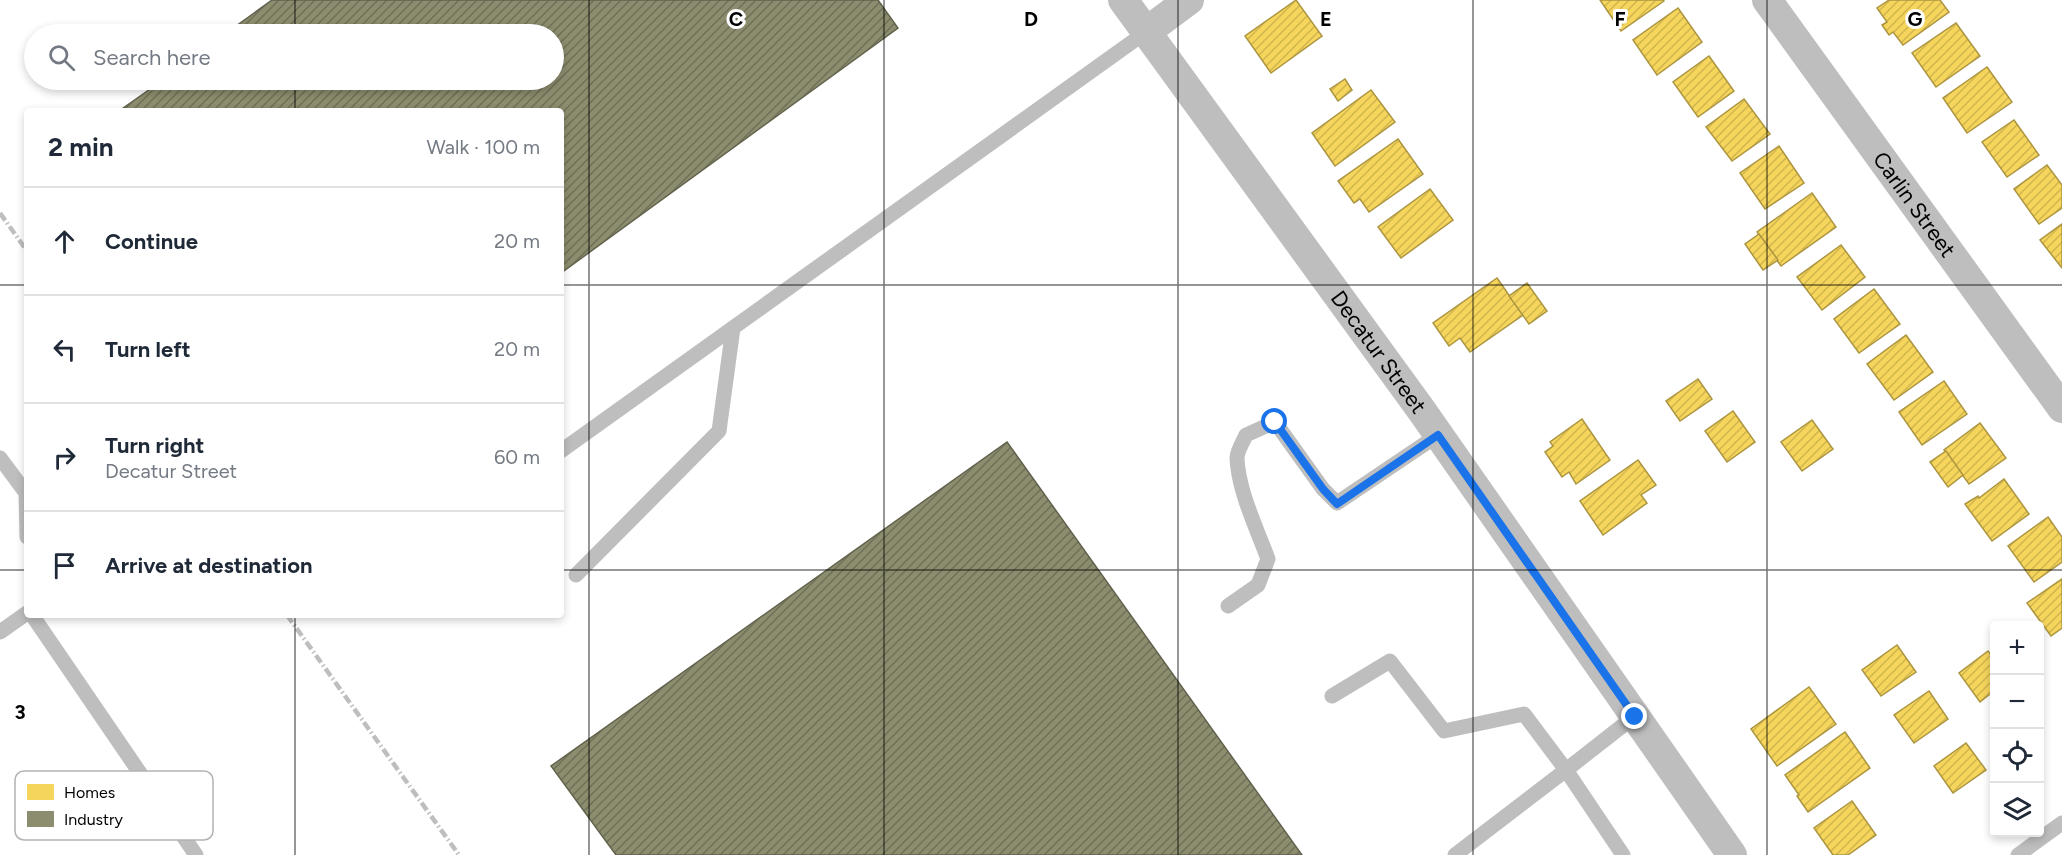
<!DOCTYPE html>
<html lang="en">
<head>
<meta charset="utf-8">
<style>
  body { margin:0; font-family:Figtree,sans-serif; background:#f2f2f3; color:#1f2937 }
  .controls { position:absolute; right:18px; bottom:18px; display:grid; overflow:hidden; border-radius:6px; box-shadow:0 3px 9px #0003 }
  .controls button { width:54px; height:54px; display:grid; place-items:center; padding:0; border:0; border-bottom:2px solid #e0e1e3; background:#fff; color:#1f2937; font:30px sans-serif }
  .stop { position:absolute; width:18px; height:18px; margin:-14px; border:4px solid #1a73e8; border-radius:50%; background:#fff }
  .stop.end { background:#1a73e8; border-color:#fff; box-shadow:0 2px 6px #0008 }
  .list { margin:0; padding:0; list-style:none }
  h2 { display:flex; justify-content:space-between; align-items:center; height:78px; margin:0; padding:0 24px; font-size:26px }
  h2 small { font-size:20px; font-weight:400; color:#747a83 }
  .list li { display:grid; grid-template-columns:39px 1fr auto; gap:18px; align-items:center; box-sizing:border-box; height:108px; padding:0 24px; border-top:2px solid #e0e1e3 }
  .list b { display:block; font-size:22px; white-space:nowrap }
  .list p { margin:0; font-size:20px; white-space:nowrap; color:#747a83 }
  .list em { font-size:20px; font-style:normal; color:#747a83 }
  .icon { flex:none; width:33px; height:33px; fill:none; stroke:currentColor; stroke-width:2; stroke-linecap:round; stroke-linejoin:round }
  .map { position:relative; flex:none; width:2062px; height:855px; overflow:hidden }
  .search { position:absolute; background:#fff; box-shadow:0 3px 9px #0003; left:24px; top:24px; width:540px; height:66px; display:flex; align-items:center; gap:15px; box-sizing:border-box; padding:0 21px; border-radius:33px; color:#747a83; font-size:22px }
  .panel { position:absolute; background:#fff; box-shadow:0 3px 9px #0003; left:24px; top:108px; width:540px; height:510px; border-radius:6px }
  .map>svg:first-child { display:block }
</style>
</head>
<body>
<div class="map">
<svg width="2062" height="855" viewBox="0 0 2062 855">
  <defs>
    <pattern id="homes-hatch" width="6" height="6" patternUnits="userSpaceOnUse" patternTransform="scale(1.5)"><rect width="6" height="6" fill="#f6d55c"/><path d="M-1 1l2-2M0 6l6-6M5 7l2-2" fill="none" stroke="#d1b54e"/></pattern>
    <pattern id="industry-hatch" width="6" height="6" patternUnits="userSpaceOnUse" patternTransform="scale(1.5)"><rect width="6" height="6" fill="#8c8c6e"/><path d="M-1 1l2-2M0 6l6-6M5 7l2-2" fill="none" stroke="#707058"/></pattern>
  </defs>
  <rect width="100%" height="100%" fill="#fff"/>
  <g fill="url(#homes-hatch)" stroke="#ac9540" stroke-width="1.5">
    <path d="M 1296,0 L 1322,36 L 1271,73 L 1245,36 Z"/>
    <path d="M 1600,0 L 1663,0 L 1664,1 L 1621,31 Z"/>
    <path d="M 1889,0 L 1940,0 L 1949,12 L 1903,45 L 1893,32 L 1889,35 L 1882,25 L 1887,22 L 1877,8 Z"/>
    <path d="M 1678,8 L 1702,42 L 1657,75 L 1633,40 Z"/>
    <path d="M 1956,23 L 1980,56 L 1936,87 L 1912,53 Z"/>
    <path d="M 1709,56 L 1734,91 L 1698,117 L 1673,82 Z"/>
    <path d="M 1987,67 L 2012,102 L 1967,133 L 1943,98 Z"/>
    <path d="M 1345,79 L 1352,90 L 1338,101 L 1330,89 Z"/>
    <path d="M 1371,90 L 1395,122 L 1335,166 L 1312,133 Z"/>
    <path d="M 1744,99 L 1770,134 L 1732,161 L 1706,127 Z"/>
    <path d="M 2014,120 L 2039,155 L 2007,177 L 1982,142 Z"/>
    <path d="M 1398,139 L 1423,174 L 1369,212 L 1360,199 L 1354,203 L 1338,181 Z"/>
    <path d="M 1779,146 L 1804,183 L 1765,209 L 1740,173 Z"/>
    <path d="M 2047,165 L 2062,185 L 2062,208 L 2039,224 L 2014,189 Z"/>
    <path d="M 1430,189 L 1453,220 L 1401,258 L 1378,227 Z"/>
    <path d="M 1812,193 L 1836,227 L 1781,266 L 1757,232 Z"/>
    <path d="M 2062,224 L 2062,268 L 2040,240 Z"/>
    <path d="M 1759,234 L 1778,260 L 1763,270 L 1745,244 Z"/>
    <path d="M 1841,245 L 1865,277 L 1822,310 L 1797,277 Z"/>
    <path d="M 1497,278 L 1523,315 L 1470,352 L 1460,338 L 1449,346 L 1433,323 Z"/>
    <path d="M 1527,283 L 1547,311 L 1529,324 L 1509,296 Z"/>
    <path d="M 1874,289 L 1900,324 L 1859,353 L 1834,319 Z"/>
    <path d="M 1906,335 L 1933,372 L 1894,400 L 1867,364 Z"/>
    <path d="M 1698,379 L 1712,399 L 1680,421 L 1666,401 Z"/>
    <path d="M 1944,381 L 1967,414 L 1922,445 L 1899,412 Z"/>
    <path d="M 1733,411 L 1755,442 L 1727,462 L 1705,431 Z"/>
    <path d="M 1582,419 L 1610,460 L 1576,484 L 1569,472 L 1562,477 L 1545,452 L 1553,446 L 1550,442 Z"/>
    <path d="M 1812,420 L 1833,449 L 1802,471 L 1781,442 Z"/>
    <path d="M 1980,423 L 2006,458 L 1969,484 L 1944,450 Z"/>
    <path d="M 1946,451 L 1963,475 L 1948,487 L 1930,462 Z"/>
    <path d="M 1638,460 L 1656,485 L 1641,495 L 1647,503 L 1603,535 L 1580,501 Z"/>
    <path d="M 2004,479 L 2029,514 L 1992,541 L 1965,504 L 1978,496 L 1979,498 Z"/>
    <path d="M 2048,517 L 2062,537 L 2062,562 L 2034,582 L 2008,546 Z"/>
    <path d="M 2062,579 L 2062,628 L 2051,636 L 2027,603 Z"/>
    <path d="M 1897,645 L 1916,672 L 1881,696 L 1862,670 Z"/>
    <path d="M 1988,651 L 1994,659 L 1994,691 L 1980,702 L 1959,673 Z"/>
    <path d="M 1809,687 L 1836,724 L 1777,766 L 1751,729 Z"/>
    <path d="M 1929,691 L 1948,719 L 1914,743 L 1894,715 Z"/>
    <path d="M 1845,732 L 1870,768 L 1808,812 L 1797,796 L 1799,795 L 1785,775 Z"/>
    <path d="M 1966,743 L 1986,770 L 1953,793 L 1934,766 Z"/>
    <path d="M 1852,801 L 1876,835 L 1848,855 L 1833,855 L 1814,828 Z"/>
  </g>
  <g fill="url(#industry-hatch)" stroke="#62624d" stroke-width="1.5">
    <path d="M 272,0 L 878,0 L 898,28 L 561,273 L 561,111 L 119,111 L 163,80 L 554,80 L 554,34 L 225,34 Z"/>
    <path d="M 1007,442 L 1302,855 L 616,855 L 551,766 Z"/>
  </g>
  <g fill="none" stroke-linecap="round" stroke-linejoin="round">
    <g stroke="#bebebe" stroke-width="15">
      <path d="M 561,451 L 1146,32"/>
      <path d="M 0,458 L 26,493 L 27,537"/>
      <path d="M 576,575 L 719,431 L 733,328"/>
      <path d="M 1228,606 L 1258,585 L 1268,559 C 1257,529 1238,490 1237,458 C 1237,451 1243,442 1246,435 L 1275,422 L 1323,489 L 1337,503 L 1438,435"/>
      <path d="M 32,615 L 196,855"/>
      <path d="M 0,632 L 27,613"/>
      <path d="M 1332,696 L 1390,661 L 1444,731 L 1524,714 L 1566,770 L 1455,855"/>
      <path d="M 1623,855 L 1566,770 L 1635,716"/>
      <path d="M 2018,855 L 2062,823"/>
    </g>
    <g stroke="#bebebe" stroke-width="30">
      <path id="s1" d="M 1123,0 L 1422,411 L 1732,855"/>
      <path id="s2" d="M 1767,0 L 2062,408"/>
      <path d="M 1146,32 L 1189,0"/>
    </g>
    <g stroke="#bebebe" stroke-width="4.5" stroke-dasharray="9 3 1.5 3" stroke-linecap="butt">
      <path d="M 0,213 L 27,251"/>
      <path d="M 287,615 L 459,855"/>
    </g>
  </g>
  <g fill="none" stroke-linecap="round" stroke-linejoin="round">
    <path stroke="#1a73e8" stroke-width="8" d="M 1275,422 L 1323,489 L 1337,504 L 1438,435 L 1635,717"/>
  </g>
  <path fill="none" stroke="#000" stroke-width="1.5" stroke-opacity="0.55" d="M 295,0 L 295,34M 589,0 L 589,855M 884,0 L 884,855M 1178,0 L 1178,855M 1473,0 L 1473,855M 1767,0 L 1767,855M 295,80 L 295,111M 0,285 L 27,285M 561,285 L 2062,285M 0,570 L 27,570M 561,570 L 2062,570M 295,615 L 295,855"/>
  <g text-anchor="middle" stroke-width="6" stroke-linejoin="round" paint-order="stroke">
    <g font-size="22" fill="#000" stroke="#fff">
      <text dy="8" stroke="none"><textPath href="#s2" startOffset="252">Carlin Street</textPath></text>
      <text dy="8" stroke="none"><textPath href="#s1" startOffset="435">Decatur Street</textPath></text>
    </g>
  </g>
  <rect x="15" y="771" width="198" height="69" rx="9" fill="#fff" stroke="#b2b2b2" stroke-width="1.5"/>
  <rect x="27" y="784" width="27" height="16" fill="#f6d55c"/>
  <rect x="27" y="811" width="27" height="16" fill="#8c8c6e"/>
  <g font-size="16" fill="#000">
    <text x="64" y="798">Homes</text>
    <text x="64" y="825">Industry</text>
  </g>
  <g font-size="20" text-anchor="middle" font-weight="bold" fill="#000" stroke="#fff" stroke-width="6" stroke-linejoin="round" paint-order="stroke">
    <text x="736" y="26">C</text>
    <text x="1031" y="26">D</text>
    <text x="1326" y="26">E</text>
    <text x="1620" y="26">F</text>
    <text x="1915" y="26">G</text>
    <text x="20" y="719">3</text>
  </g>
</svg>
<div class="controls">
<button>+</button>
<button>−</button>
<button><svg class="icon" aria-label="locate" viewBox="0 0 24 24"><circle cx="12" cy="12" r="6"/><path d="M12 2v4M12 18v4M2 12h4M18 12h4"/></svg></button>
<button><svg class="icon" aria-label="layers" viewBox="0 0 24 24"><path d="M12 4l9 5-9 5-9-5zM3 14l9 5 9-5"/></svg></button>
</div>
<div class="stop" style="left:1275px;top:422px"></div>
<div class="stop end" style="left:1635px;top:717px"></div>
<div class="search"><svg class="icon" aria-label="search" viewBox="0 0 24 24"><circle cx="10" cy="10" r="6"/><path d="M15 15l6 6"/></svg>Search here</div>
<section class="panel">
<h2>2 min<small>Walk · 100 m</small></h2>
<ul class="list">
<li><svg class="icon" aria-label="ahead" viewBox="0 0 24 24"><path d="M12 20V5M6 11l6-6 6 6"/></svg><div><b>Continue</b></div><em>20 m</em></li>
<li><svg class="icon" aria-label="left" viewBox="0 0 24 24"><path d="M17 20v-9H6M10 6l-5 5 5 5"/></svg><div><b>Turn left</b></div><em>20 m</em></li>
<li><svg class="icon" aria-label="right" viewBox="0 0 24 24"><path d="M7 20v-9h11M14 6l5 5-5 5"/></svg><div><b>Turn right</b><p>Decatur Street</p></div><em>60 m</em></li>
<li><svg class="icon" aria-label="arrive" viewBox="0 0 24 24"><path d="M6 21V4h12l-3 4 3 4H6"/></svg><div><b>Arrive at destination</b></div></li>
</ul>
</section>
</div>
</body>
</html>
